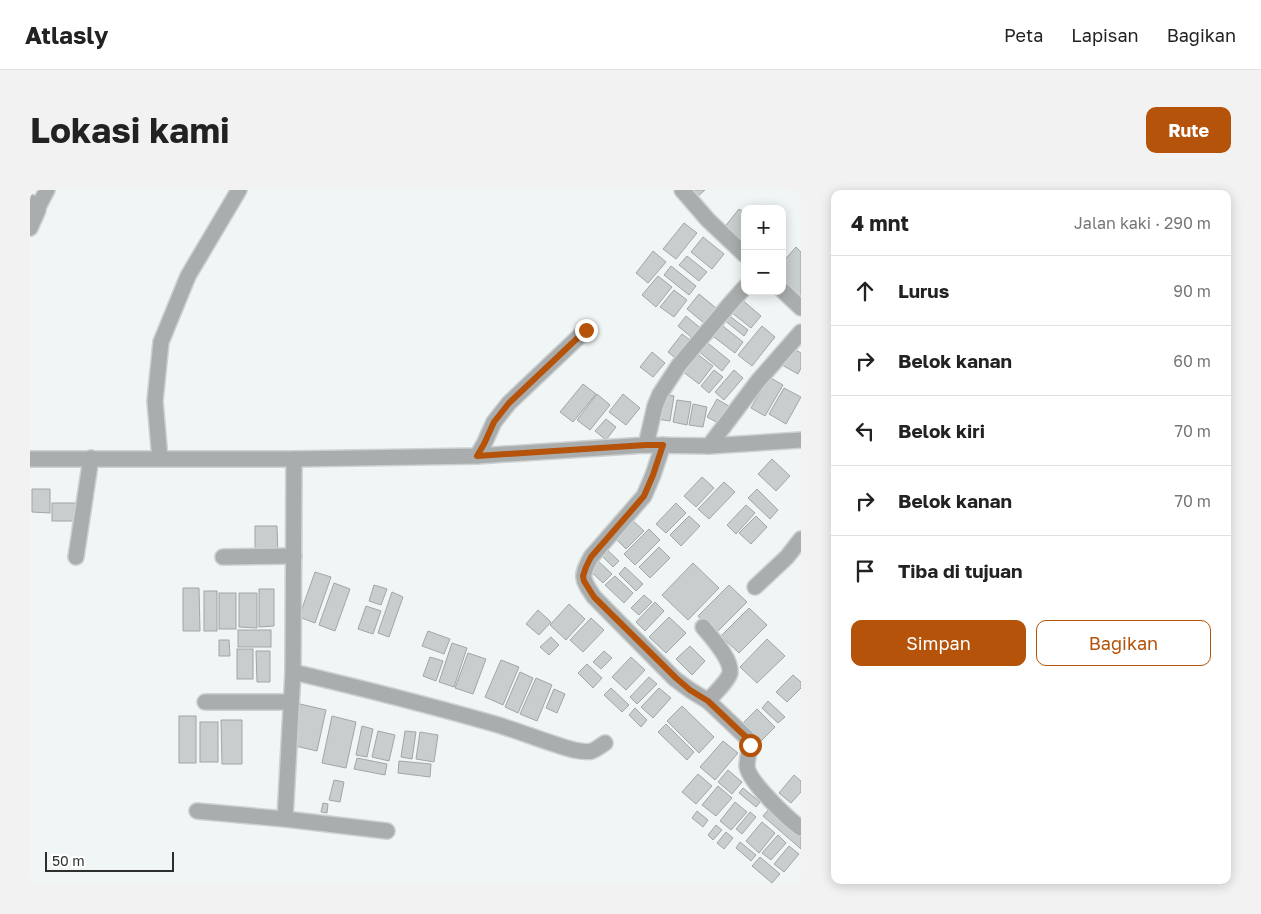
<!DOCTYPE html>
<html lang="id">
<head>
<meta charset="utf-8">
<style>
  body { margin:0; font-family:"Golos Text",sans-serif; background:#f2f2f2; color:#222 }
  .controls { position:absolute; right:15px; top:15px; display:grid; overflow:hidden; border-radius:10px; box-shadow:0 2px 12px #0003 }
  .controls button { width:45px; height:45px; display:grid; place-items:center; padding:0; border:0; border-bottom:1px solid #e0e0e0; background:#fff; color:#222; font:25px sans-serif }
  .scale { position:absolute; left:15px; bottom:12px; width:129px; box-sizing:border-box; padding-left:5px; border:2px solid #2d2f2f; border-top:0; font-size:14px; line-height:18px; white-space:nowrap; color:#2d2f2f; -webkit-text-stroke:4px #fff; paint-order:stroke }
  .stop { position:absolute; width:15px; height:15px; margin:-11px; border:4px solid #b45309; border-radius:50%; background:#fff }
  .stop.end { background:#b45309; border-color:#fff; box-shadow:0 1px 5px #0008 }
  .list { margin:0; padding:0; list-style:none }
  h2 { display:flex; justify-content:space-between; align-items:center; height:65px; margin:0; padding:0 20px; font-size:21px }
  h2 small { font-size:16px; font-weight:400; color:#767676 }
  .list li { display:grid; grid-template-columns:32px 1fr auto; gap:15px; align-items:center; box-sizing:border-box; height:70px; padding:0 20px; border-top:1px solid #e0e0e0 }
  .list b { display:block; font-size:19px; white-space:nowrap }
  .list em { font-size:16px; font-style:normal; color:#767676 }
  .actions { display:flex; gap:10px; padding:15px 20px }
  .actions a { flex:1; padding:11px 0; border:1px solid #b45309; border-radius:10px; text-align:center; font-size:18px; color:#b45309 }
  .actions .main { background:#b45309; color:#fff }
  .icon { flex:none; width:28px; height:28px; fill:none; stroke:currentColor; stroke-width:2; stroke-linecap:round; stroke-linejoin:round }
  .map { position:relative; flex:none; width:771px; height:694px; overflow:hidden; border-radius:10px }
  header { display:flex; align-items:center; gap:30px; box-sizing:border-box; height:70px; padding:0 25px; background:#fff; border-bottom:1px solid #e0e0e0 }
  header strong { font-size:24px }
  nav { display:flex; gap:28px; margin-inline-start:auto; font-size:18px }
  .intro { display:flex; align-items:center; justify-content:space-between; box-sizing:border-box; height:120px; padding:0 30px }
  h1 { margin:0; font-size:35px }
  .button { padding:12px 22px; border-radius:10px; background:#b45309; color:#fff; font-size:18px; font-weight:700 }
  main { display:flex; gap:30px; padding:0 30px }
  aside { flex:1; background:#fff; border-radius:10px; box-shadow:0 2px 12px #0003 }
  .map>svg:first-child { display:block }
</style>
</head>
<body>
<header>
<strong>Atlasly</strong>
<nav><a>Peta</a><a>Lapisan</a><a>Bagikan</a></nav>
</header>
<div class="intro"><h1>Lokasi kami</h1><a class="button">Rute</a></div>
<main>
<div class="map">
<svg width="771" height="694" viewBox="0 0 771 694">
  <rect width="100%" height="100%" fill="#f0f5f5"/>
  <g fill="#c8cdcd" stroke="#a1a6a6">
    <path d="M 661,0 L 675,0 L 667,7 Z"/>
    <path d="M 709,19 L 715,23 L 715,44 L 709,52 L 693,39 Z"/>
    <path d="M 654,33 L 667,43 L 646,69 L 633,59 Z"/>
    <path d="M 673,47 L 694,64 L 682,79 L 661,62 Z"/>
    <path d="M 766,57 L 771,62 L 771,107 L 752,91 L 752,73 Z"/>
    <path d="M 623,61 L 636,72 L 618,93 L 606,83 Z"/>
    <path d="M 657,66 L 677,82 L 669,91 L 649,75 Z"/>
    <path d="M 641,76 L 666,96 L 659,105 L 634,85 Z"/>
    <path d="M 628,86 L 642,97 L 626,117 L 612,105 Z"/>
    <path d="M 644,100 L 657,110 L 644,127 L 630,117 Z"/>
    <path d="M 669,104 L 686,118 L 674,133 L 657,119 Z"/>
    <path d="M 711,109 L 731,126 L 721,138 L 701,122 Z"/>
    <path d="M 697,124 L 718,140 L 714,146 L 693,129 Z"/>
    <path d="M 656,126 L 674,141 L 666,151 L 648,136 Z"/>
    <path d="M 689,133 L 713,152 L 705,163 L 680,144 Z"/>
    <path d="M 732,136 L 745,147 L 722,176 L 708,165 Z"/>
    <path d="M 652,144 L 664,153 L 649,171 L 638,162 Z"/>
    <path d="M 674,150 L 700,171 L 692,181 L 666,159 Z"/>
    <path d="M 762,158 L 771,163 L 771,178 L 768,184 L 752,175 Z"/>
    <path d="M 622,162 L 635,173 L 623,187 L 610,177 Z"/>
    <path d="M 666,163 L 683,176 L 669,194 L 652,181 Z"/>
    <path d="M 684,180 L 693,187 L 679,203 L 671,196 Z"/>
    <path d="M 704,180 L 713,188 L 694,210 L 685,202 Z"/>
    <path d="M 739,187 L 753,195 L 735,226 L 721,218 Z"/>
    <path d="M 553,194 L 566,204 L 543,232 L 530,222 Z"/>
    <path d="M 754,198 L 771,207 L 756,234 L 739,224 Z"/>
    <path d="M 567,204 L 580,215 L 560,240 L 547,230 Z"/>
    <path d="M 593,204 L 610,218 L 596,235 L 579,222 Z"/>
    <path d="M 631,204 L 644,206 L 640,231 L 626,229 Z"/>
    <path d="M 687,209 L 702,218 L 692,235 L 677,227 Z"/>
    <path d="M 647,210 L 661,212 L 657,235 L 643,232 Z"/>
    <path d="M 663,214 L 677,217 L 673,237 L 659,235 Z"/>
    <path d="M 576,229 L 586,237 L 576,250 L 565,241 Z"/>
    <path d="M 742,269 L 760,286 L 746,301 L 728,284 Z"/>
    <path d="M 672,287 L 684,298 L 666,317 L 654,306 Z"/>
    <path d="M 694,292 L 705,302 L 679,329 L 668,319 Z"/>
    <path d="M 2,299 L 20,299 L 20,323 L 2,322 Z"/>
    <path d="M 727,299 L 748,320 L 740,329 L 718,308 Z"/>
    <rect x="22" y="313" width="24" height="18"/>
    <path d="M 646,313 L 656,323 L 636,343 L 626,334 Z"/>
    <path d="M 716,315 L 725,323 L 706,344 L 697,335 Z"/>
    <path d="M 659,326 L 670,336 L 651,356 L 640,345 Z"/>
    <path d="M 726,326 L 737,337 L 721,354 L 709,343 Z"/>
    <path d="M 600,328 L 614,341 L 596,359 L 583,346 Z"/>
    <path d="M 225,336 L 247,336 L 248,366 L 225,365 Z"/>
    <path d="M 619,339 L 630,350 L 605,375 L 594,364 Z"/>
    <path d="M 574,357 L 589,371 L 583,377 L 569,363 Z"/>
    <path d="M 629,357 L 640,368 L 620,388 L 609,377 Z"/>
    <path d="M 565,368 L 582,384 L 573,393 L 556,377 Z"/>
    <path d="M 663,373 L 689,398 L 658,430 L 632,405 Z"/>
    <path d="M 595,377 L 613,394 L 606,401 L 589,384 Z"/>
    <path d="M 285,382 L 301,387 L 285,433 L 269,427 Z"/>
    <path d="M 585,386 L 603,403 L 594,413 L 575,395 Z"/>
    <path d="M 304,393 L 320,399 L 305,441 L 289,435 Z"/>
    <path d="M 344,395 L 357,399 L 351,415 L 339,411 Z"/>
    <path d="M 699,395 L 717,412 L 685,444 L 668,426 Z"/>
    <path d="M 153,398 L 169,398 L 170,441 L 153,441 Z"/>
    <path d="M 229,399 L 244,399 L 244,436 L 229,437 Z"/>
    <rect x="174" y="401" width="13" height="40"/>
    <path d="M 362,402 L 373,407 L 359,447 L 348,443 Z"/>
    <rect x="189" y="403" width="17" height="36"/>
    <path d="M 209,403 L 227,403 L 227,438 L 209,437 Z"/>
    <path d="M 614,405 L 622,412 L 609,425 L 601,418 Z"/>
    <path d="M 625,412 L 634,421 L 615,441 L 606,432 Z"/>
    <path d="M 539,414 L 555,429 L 536,450 L 520,435 Z"/>
    <path d="M 336,416 L 351,421 L 343,444 L 328,439 Z"/>
    <path d="M 719,418 L 737,435 L 709,463 L 691,446 Z"/>
    <path d="M 508,420 L 521,432 L 509,445 L 496,434 Z"/>
    <path d="M 639,427 L 656,443 L 636,463 L 619,447 Z"/>
    <path d="M 561,428 L 574,440 L 553,462 L 540,450 Z"/>
    <rect x="208" y="440" width="33" height="17"/>
    <path d="M 398,441 L 420,449 L 414,464 L 392,456 Z"/>
    <path d="M 521,447 L 529,455 L 519,465 L 510,457 Z"/>
    <path d="M 737,449 L 755,466 L 727,493 L 710,477 Z"/>
    <path d="M 189,450 L 199,450 L 200,466 L 189,466 Z"/>
    <path d="M 422,453 L 437,458 L 424,497 L 409,492 Z"/>
    <path d="M 660,456 L 675,471 L 662,485 L 646,469 Z"/>
    <rect x="207" y="459" width="16" height="30"/>
    <path d="M 226,461 L 240,461 L 240,492 L 227,492 Z"/>
    <path d="M 574,461 L 582,468 L 571,479 L 563,472 Z"/>
    <path d="M 438,463 L 456,469 L 443,504 L 425,498 Z"/>
    <path d="M 400,467 L 413,471 L 406,491 L 393,486 Z"/>
    <path d="M 601,467 L 615,480 L 596,500 L 582,487 Z"/>
    <path d="M 471,470 L 489,477 L 473,515 L 455,507 Z"/>
    <path d="M 557,474 L 572,488 L 563,498 L 548,483 Z"/>
    <path d="M 490,482 L 503,488 L 488,523 L 475,517 Z"/>
    <path d="M 763,485 L 771,492 L 771,498 L 757,512 L 746,502 Z"/>
    <path d="M 619,487 L 627,494 L 607,514 L 600,507 Z"/>
    <path d="M 506,488 L 522,495 L 507,531 L 490,524 Z"/>
    <path d="M 581,498 L 599,515 L 592,522 L 574,505 Z"/>
    <path d="M 629,498 L 641,508 L 623,528 L 611,517 Z"/>
    <path d="M 524,499 L 535,504 L 527,523 L 516,518 Z"/>
    <path d="M 738,511 L 755,527 L 748,533 L 732,518 Z"/>
    <path d="M 270,514 L 296,520 L 287,561 L 261,555 Z"/>
    <path d="M 652,516 L 684,547 L 669,563 L 637,531 Z"/>
    <path d="M 605,518 L 617,530 L 611,537 L 599,525 Z"/>
    <path d="M 727,519 L 745,537 L 727,555 L 709,537 Z"/>
    <rect x="149" y="526" width="17" height="47"/>
    <path d="M 302,526 L 326,532 L 316,578 L 292,573 Z"/>
    <path d="M 191,530 L 212,530 L 212,574 L 192,574 Z"/>
    <rect x="170" y="532" width="18" height="40"/>
    <path d="M 636,534 L 664,562 L 657,570 L 628,542 Z"/>
    <path d="M 332,536 L 343,539 L 337,567 L 326,565 Z"/>
    <path d="M 348,541 L 365,545 L 359,571 L 342,567 Z"/>
    <path d="M 375,541 L 386,542 L 382,569 L 371,567 Z"/>
    <path d="M 390,542 L 408,545 L 404,572 L 386,569 Z"/>
    <path d="M 693,551 L 708,563 L 685,590 L 670,577 Z"/>
    <path d="M 327,568 L 357,574 L 355,585 L 324,579 Z"/>
    <path d="M 369,571 L 401,574 L 400,587 L 368,583 Z"/>
    <path d="M 698,580 L 712,592 L 702,604 L 688,592 Z"/>
    <path d="M 668,584 L 682,596 L 666,614 L 652,602 Z"/>
    <path d="M 764,585 L 771,591 L 771,602 L 761,613 L 749,603 Z"/>
    <path d="M 304,590 L 314,592 L 310,612 L 299,610 Z"/>
    <path d="M 688,596 L 702,608 L 686,626 L 672,615 Z"/>
    <path d="M 713,598 L 730,612 L 726,617 L 709,603 Z"/>
    <path d="M 705,612 L 717,622 L 701,640 L 690,631 Z"/>
    <path d="M 293,613 L 298,614 L 297,623 L 291,622 Z"/>
    <path d="M 739,619 L 771,646 L 771,659 L 733,626 Z"/>
    <path d="M 667,621 L 678,630 L 673,637 L 662,628 Z"/>
    <path d="M 720,622 L 726,627 L 712,644 L 706,639 Z"/>
    <path d="M 732,632 L 745,643 L 729,663 L 716,651 Z"/>
    <path d="M 686,635 L 692,640 L 683,650 L 678,645 Z"/>
    <path d="M 696,642 L 703,648 L 694,659 L 687,653 Z"/>
    <path d="M 748,645 L 756,653 L 741,670 L 732,663 Z"/>
    <path d="M 710,652 L 726,665 L 721,671 L 706,658 Z"/>
    <path d="M 759,656 L 769,664 L 754,682 L 744,674 Z"/>
    <path d="M 730,667 L 750,684 L 742,693 L 722,676 Z"/>
  </g>
  <g fill="none" stroke-linecap="round" stroke-linejoin="round">
    <g stroke="#cdd1d1" stroke-width="18">
      <g id="minor">
        <path d="M 652,0 L 678,30 L 715,65"/>
        <path d="M 0,12 L 6,15 L 8,20 L 0,38"/>
        <path d="M 7,19 L 17,0"/>
        <path d="M 752,100 L 771,118"/>
        <path d="M 616,255 L 625,216 L 630,204 L 649,175 L 699,115 L 715,97"/>
        <path d="M 633,255 L 623,285 L 614,306 L 561,367 C 550,387 552,389 564,407 L 645,489 L 660,500 L 678,511 L 717,548 C 722,559 717,565 717,576 C 718,591 758,629 771,638"/>
        <path d="M 679,256 L 728,191 L 771,142"/>
        <path d="M 447,266 L 454,254 L 464,232 L 479,213 L 556,140"/>
        <path d="M 0,269 L 264,269 L 447,266 L 616,255 L 679,256 L 771,250"/>
        <path d="M 130,269 L 125,211 L 131,152 L 158,86 L 209,0"/>
        <path d="M 264,269 L 263,482 L 255,629 L 357,641"/>
        <path d="M 46,367 L 61,268"/>
        <path d="M 193,367 L 264,366"/>
        <path d="M 725,397 L 757,367 L 771,349"/>
        <path d="M 673,437 C 681,447 702,469 700,483 C 698,491 684,504 678,511"/>
        <path d="M 263,482 C 331,498 398,515 465,534 C 492,542 518,553 544,560 C 561,563 561,563 575,553"/>
        <path d="M 175,512 L 261,512"/>
        <path d="M 167,621 L 255,629"/>
      </g>
    </g>
    <use href="#minor" stroke="#aaadad" stroke-width="15"/>
  </g>
  <g fill="none" stroke-linecap="round" stroke-linejoin="round">
    <path stroke="#b45309" stroke-width="6" d="M 556,140 L 479,213 L 464,232 L 454,254 L 447,266 L 616,255 L 633,255 L 623,285 L 614,306 L 561,367 L 556,377 L 553,386 L 554,391 L 564,407 L 646,488 L 660,500 L 678,511 L 717,548 L 720,555"/>
  </g>
</svg>
<div class="controls">
<button>+</button>
<button>−</button>
</div>
<div class="scale">50 m</div>
<div class="stop" style="left:720px;top:555px"></div>
<div class="stop end" style="left:556px;top:140px"></div>
</div>
<aside>
<h2>4 mnt<small>Jalan kaki · 290 m</small></h2>
<ul class="list">
<li><svg class="icon" aria-label="ahead" viewBox="0 0 24 24"><path d="M12 20V5M6 11l6-6 6 6"/></svg><div><b>Lurus</b></div><em>90 m</em></li>
<li><svg class="icon" aria-label="right" viewBox="0 0 24 24"><path d="M7 20v-9h11M14 6l5 5-5 5"/></svg><div><b>Belok kanan</b></div><em>60 m</em></li>
<li><svg class="icon" aria-label="left" viewBox="0 0 24 24"><path d="M17 20v-9H6M10 6l-5 5 5 5"/></svg><div><b>Belok kiri</b></div><em>70 m</em></li>
<li><svg class="icon" aria-label="right" viewBox="0 0 24 24"><path d="M7 20v-9h11M14 6l5 5-5 5"/></svg><div><b>Belok kanan</b></div><em>70 m</em></li>
<li><svg class="icon" aria-label="arrive" viewBox="0 0 24 24"><path d="M6 21V4h12l-3 4 3 4H6"/></svg><div><b>Tiba di tujuan</b></div></li>
</ul>
<div class="actions"><a class="main">Simpan</a><a>Bagikan</a></div>
</aside>
</main>
</body>
</html>
